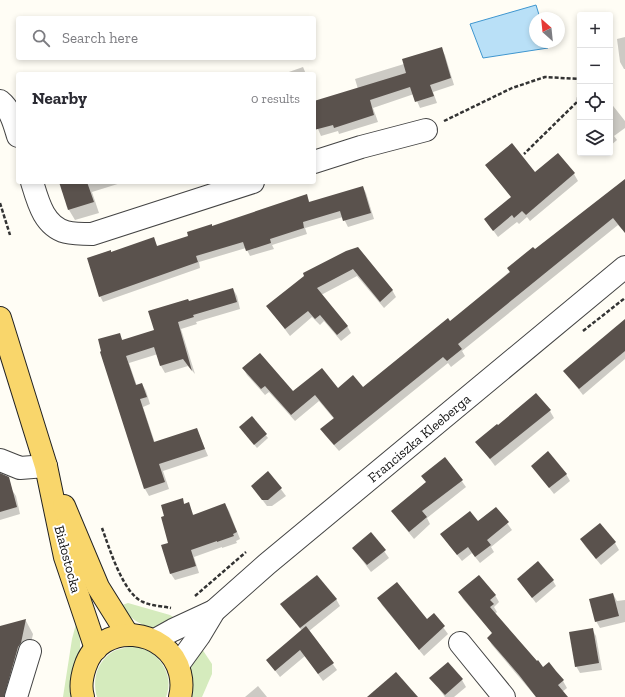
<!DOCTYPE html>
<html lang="en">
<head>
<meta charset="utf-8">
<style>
  body { margin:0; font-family:"Zilla Slab",serif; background:#f7f7f7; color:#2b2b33 }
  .controls { position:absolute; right:12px; top:12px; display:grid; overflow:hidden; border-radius:4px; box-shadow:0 2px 6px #0003 }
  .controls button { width:36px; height:36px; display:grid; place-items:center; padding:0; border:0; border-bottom:1px solid #e1e1e2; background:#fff; color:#2b2b33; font:20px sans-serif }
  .compass { position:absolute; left:529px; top:12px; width:36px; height:36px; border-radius:50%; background:#fff; box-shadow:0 2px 6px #0003; rotate:333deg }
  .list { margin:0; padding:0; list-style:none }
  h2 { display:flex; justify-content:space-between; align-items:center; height:52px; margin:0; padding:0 16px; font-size:17px }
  h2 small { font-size:13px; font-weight:400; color:#7c7c81 }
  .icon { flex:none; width:22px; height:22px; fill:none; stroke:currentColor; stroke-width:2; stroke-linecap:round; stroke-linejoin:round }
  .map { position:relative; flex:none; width:625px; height:697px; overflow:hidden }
  .search { position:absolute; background:#fff; box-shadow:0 2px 6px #0003; left:16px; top:16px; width:300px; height:44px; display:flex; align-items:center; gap:10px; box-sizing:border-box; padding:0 14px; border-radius:4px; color:#7c7c81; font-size:15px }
  .panel { position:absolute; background:#fff; box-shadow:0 2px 6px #0003; left:16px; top:72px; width:300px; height:112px; border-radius:4px }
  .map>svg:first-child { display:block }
</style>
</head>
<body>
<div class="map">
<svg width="625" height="697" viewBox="0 0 625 697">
  <rect width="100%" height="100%" fill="#fffdf5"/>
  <g fill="#d5ebbd">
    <path d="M 128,603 L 170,615 L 178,620 C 173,622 166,626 161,627 C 144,630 129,617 119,606 Z"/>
    <path d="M 76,624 L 79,632 L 80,641 L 80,649 L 74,667 L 73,697 L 63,697 L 72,639 Z"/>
    <path d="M 200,646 L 212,664 L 212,674 L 202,697 L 190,697 L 191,665 Z"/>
    <path d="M 129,647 C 134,647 140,647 144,649 C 163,657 174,678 166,697 L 97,697 C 92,679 97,661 114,651 C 118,649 124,648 129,647 Z"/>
  </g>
  <path fill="#b9e0f7" stroke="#3f96cf" d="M 536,5 L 540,18 L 535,18 L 535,42 L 546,42 L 548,48 L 483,58 L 470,24 Z"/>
  <g fill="#0003">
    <path d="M 625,37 L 625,69 L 624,69 L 620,62 L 617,39 Z"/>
    <path d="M 441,48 L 445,55 L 454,85 L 433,92 L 437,103 L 420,108 L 414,94 L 373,108 L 378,122 L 339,134 L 338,131 L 321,136 L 314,120 L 314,102 L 358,89 L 355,79 L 404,64 Z"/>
    <path d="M 303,67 L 306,74 L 286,74 L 286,73 Z"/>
    <path d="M 610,102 L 625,121 L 625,128 L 614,136 L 617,140 L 610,146 Z"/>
    <path d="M 535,173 L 574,174 L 578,181 L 530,221 L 527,217 L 519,224 L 517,222 L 498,237 L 485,219 L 512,198 Z"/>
    <path d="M 625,181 L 625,227 L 622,229 L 618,225 L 462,351 L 465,356 L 451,367 L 448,363 L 339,451 L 325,435 L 321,429 L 334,419 L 319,401 L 295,421 L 269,392 L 265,395 L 247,375 L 243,368 L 292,393 L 338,389 L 363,389 L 450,322 L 535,250 Z"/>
    <path d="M 60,182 L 124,182 L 92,192 L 99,213 L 75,220 L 69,210 Z"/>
    <path d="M 363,187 L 366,193 L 374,219 L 348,227 L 343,217 L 305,228 L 307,234 L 272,245 L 274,249 L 250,256 L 246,248 L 199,262 L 200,268 L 103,302 L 100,296 L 111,253 L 156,244 L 157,247 L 189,237 L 212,227 L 306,195 L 310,203 Z"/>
    <path d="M 357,249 L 392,290 L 396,297 L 384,308 L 357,276 L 321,295 L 347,326 L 351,333 L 341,341 L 324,321 L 320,325 L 312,317 L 290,336 L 268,307 Z"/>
    <path d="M 233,289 L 237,296 L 240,309 L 196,322 L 197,324 L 181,329 L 195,374 L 188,366 L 165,373 L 161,366 L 158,354 L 129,363 L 137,386 L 142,384 L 146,391 L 150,404 L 143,407 L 155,443 L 197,430 L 208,456 L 163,471 L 169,489 L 149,496 L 145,489 L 101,352 L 119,334 L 123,341 L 155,331 L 188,302 Z"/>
    <path d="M 625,320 L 625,359 L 583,395 L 564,371 Z"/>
    <path d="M 550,411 L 554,418 L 495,466 L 477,442 L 498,426 Z"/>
    <path d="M 252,417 L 268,438 L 257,448 L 242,430 Z"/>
    <path d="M 445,458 L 466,487 L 427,518 L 430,524 L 414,539 L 397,518 L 393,511 L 426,483 Z"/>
    <path d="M 532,466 L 566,474 L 570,481 L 554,494 Z"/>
    <path d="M 268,472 L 286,496 L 272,506 L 267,506 L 252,486 Z"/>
    <path d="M 12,490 L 16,496 L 20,514 L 0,520 L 0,493 Z"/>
    <path d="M 182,499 L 185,505 L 188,503 L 194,516 L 225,504 L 229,511 L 240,539 L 236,541 L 237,543 L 222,548 L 222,547 L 194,557 L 199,573 L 175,580 L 171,574 L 170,543 L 165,517 Z"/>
    <path d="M 496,508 L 512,530 L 491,547 L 494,552 L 480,563 L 472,553 L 462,561 L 446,541 L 442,535 L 478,522 Z"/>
    <path d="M 371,533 L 389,558 L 371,572 L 353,548 Z"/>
    <path d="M 581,539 L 615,543 L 619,550 L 601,565 L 585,546 Z"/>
    <path d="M 518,579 L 553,581 L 556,586 L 536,603 Z"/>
    <path d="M 459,592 L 495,595 L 499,602 L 494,607 L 497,612 L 495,614 L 543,668 L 563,681 L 567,688 L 562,692 L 567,697 L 536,697 L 492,645 L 488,638 L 493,634 L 463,599 Z"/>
    <path d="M 613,594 L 617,601 L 625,600 L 625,622 L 600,628 L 596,621 Z"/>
    <path d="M 378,598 L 427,620 L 434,615 L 448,634 L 424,656 L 382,605 Z"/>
    <path d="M 336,599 L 340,606 L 309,631 L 337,670 L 323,681 L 305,656 L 280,677 L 267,660 L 302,631 L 282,605 Z"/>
    <path d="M 26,621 L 33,634 L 28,657 L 14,697 L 0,697 L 0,627 Z"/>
    <path d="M 592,629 L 596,636 L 602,670 L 580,673 L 576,666 Z"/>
    <path d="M 448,663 L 462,680 L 466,687 L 454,697 L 445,697 L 431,678 Z"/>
    <path d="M 258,686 L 267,697 L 245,697 Z"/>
  </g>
  <g fill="#5a524d">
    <path d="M 442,47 L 451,78 L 430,85 L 434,96 L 415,102 L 410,87 L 370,100 L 374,115 L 334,128 L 333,125 L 314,130 L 314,101 L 406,73 L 402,59 Z"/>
    <path d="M 512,143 L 535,172 L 558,153 L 575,173 L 526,215 L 522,211 L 514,218 L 512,215 L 493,231 L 484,219 L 511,197 L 485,165 Z"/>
    <path d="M 625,179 L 625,233 L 613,218 L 458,344 L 462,349 L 447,361 L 443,357 L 334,445 L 320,429 L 334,418 L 315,395 L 291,415 L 265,386 L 261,389 L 242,368 L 260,353 L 293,391 L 322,368 L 338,388 L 353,375 L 363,387 L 448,318 L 450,321 L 510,272 L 507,268 L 533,247 L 535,249 Z"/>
    <path d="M 59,182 L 87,182 L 94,202 L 68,210 Z"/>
    <path d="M 363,186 L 371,213 L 343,221 L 340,211 L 303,222 L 304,228 L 270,239 L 271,243 L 246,251 L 243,242 L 196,256 L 198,262 L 99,297 L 87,258 L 111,250 L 111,252 L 154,237 L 157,246 L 188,236 L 187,232 L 212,224 L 212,226 L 307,194 L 309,202 Z"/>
    <path d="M 358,247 L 393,290 L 380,302 L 353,269 L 317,288 L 348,326 L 337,335 L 320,315 L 315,319 L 308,311 L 285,329 L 266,306 L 304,276 L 303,273 L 346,251 Z"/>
    <path d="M 233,288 L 237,302 L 193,315 L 194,317 L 178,322 L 192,371 L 183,359 L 160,366 L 154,347 L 126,356 L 136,385 L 142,383 L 147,397 L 140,399 L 154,442 L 197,428 L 205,449 L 159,464 L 165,482 L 144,489 L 100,352 L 101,351 L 98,339 L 120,333 L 122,340 L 154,330 L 148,311 L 188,299 L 189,301 Z"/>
    <path d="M 625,319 L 625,351 L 579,389 L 563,371 Z"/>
    <path d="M 536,393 L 551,410 L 490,459 L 475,442 L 497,424 L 498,425 Z"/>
    <path d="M 252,416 L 267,434 L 254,445 L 239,427 Z"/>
    <path d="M 548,451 L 567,474 L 549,488 L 531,466 Z"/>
    <path d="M 445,457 L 463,480 L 422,511 L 427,517 L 409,532 L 391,511 L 426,482 L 421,476 Z"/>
    <path d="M 268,471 L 282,488 L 268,500 L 262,500 L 251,486 Z"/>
    <path d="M 0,473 L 9,477 L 17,507 L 0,512 Z"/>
    <path d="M 183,498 L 184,504 L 189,502 L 193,515 L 225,503 L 237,532 L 233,534 L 234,536 L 217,542 L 217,541 L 191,550 L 196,566 L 170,574 L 161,545 L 168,543 L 161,517 L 164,516 L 161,505 Z"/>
    <path d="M 496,507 L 509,522 L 487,540 L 491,545 L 475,557 L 468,547 L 457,555 L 440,534 L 470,511 L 478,521 Z"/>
    <path d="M 600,523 L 616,542 L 596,559 L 580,539 Z"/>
    <path d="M 371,532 L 386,550 L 367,565 L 352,548 Z"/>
    <path d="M 538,561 L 554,580 L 532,598 L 517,579 Z"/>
    <path d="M 317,575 L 337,599 L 300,628 L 280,604 Z"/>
    <path d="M 479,575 L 496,595 L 490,600 L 494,604 L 490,607 L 537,661 L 538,660 L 543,667 L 549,662 L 556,671 L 564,680 L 558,685 L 568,697 L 536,697 L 519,675 L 487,638 L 492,633 L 458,592 Z"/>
    <path d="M 397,582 L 427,619 L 434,613 L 445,626 L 419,650 L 377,598 Z"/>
    <path d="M 613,593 L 619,616 L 595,622 L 589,599 Z"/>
    <path d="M 26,619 L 21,643 L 18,647 L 4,697 L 0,697 L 0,626 Z"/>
    <path d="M 306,626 L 334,663 L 318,674 L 300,650 L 275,671 L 266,660 Z"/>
    <path d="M 593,628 L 599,663 L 575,667 L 569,632 Z"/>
    <path d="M 448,662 L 463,679 L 445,695 L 429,678 Z"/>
    <path d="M 396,672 L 418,697 L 367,697 Z"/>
  </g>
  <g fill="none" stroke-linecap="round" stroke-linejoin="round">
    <g stroke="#444" stroke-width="24">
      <g id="minor">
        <path d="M 0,101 C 11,110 14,123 18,136"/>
        <path d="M 314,162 L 361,147 L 426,130"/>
        <path d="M 32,182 C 38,202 44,226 66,232 C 74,234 84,234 92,234 L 253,182"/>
        <path d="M 0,460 L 20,468 L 46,466"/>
        <path d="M 155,640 L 173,630 L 214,611"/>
        <path d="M 460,643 L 504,697"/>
        <path d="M 178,665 L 199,636 L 214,611 L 267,564 L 625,267"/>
        <path d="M 16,697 L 30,651"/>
      </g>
    </g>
    <g stroke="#222" stroke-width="24">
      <g id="major">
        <path d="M 0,318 L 46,466 L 65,557 L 96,649"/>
        <path d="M 64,506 L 98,587 L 128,635"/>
        <path d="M 83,697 C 80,687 82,676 85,667 C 100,620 168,627 180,673 C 182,681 182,689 180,697"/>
      </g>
    </g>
    <g stroke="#333" stroke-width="2.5" stroke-dasharray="4 2" stroke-linecap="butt">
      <path d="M 444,121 L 512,88 L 545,77 L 579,79 L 578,101 L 524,154"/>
      <path d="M 0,203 L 10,235"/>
      <path d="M 583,331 L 625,298"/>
      <path d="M 102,528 C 109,547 123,594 143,602 C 152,606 162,606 171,608"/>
      <path d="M 195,596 L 246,552"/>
    </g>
    <use href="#minor" stroke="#fff" stroke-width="22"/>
    <use href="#major" stroke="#f9d66b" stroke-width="22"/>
  </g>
  <g text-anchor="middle" stroke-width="4" stroke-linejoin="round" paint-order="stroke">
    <g font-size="14" fill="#111" stroke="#fff">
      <text transform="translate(419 438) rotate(-40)" y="5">Franciszka Kleeberga</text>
      <text transform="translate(68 559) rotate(75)" y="5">Białostocka</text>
    </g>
  </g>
</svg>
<div class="controls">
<button>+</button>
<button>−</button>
<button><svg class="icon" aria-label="locate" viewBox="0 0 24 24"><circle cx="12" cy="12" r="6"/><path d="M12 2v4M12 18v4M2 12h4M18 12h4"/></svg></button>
<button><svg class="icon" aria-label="layers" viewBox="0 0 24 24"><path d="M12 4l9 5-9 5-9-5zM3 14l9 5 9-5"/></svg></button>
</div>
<svg class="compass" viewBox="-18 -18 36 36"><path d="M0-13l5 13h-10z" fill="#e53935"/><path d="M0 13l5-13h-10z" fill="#7c7c81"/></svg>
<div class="search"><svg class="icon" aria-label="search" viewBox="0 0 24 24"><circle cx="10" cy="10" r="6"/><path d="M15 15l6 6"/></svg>Search here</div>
<section class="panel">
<h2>Nearby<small>0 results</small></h2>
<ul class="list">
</ul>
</section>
</div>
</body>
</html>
